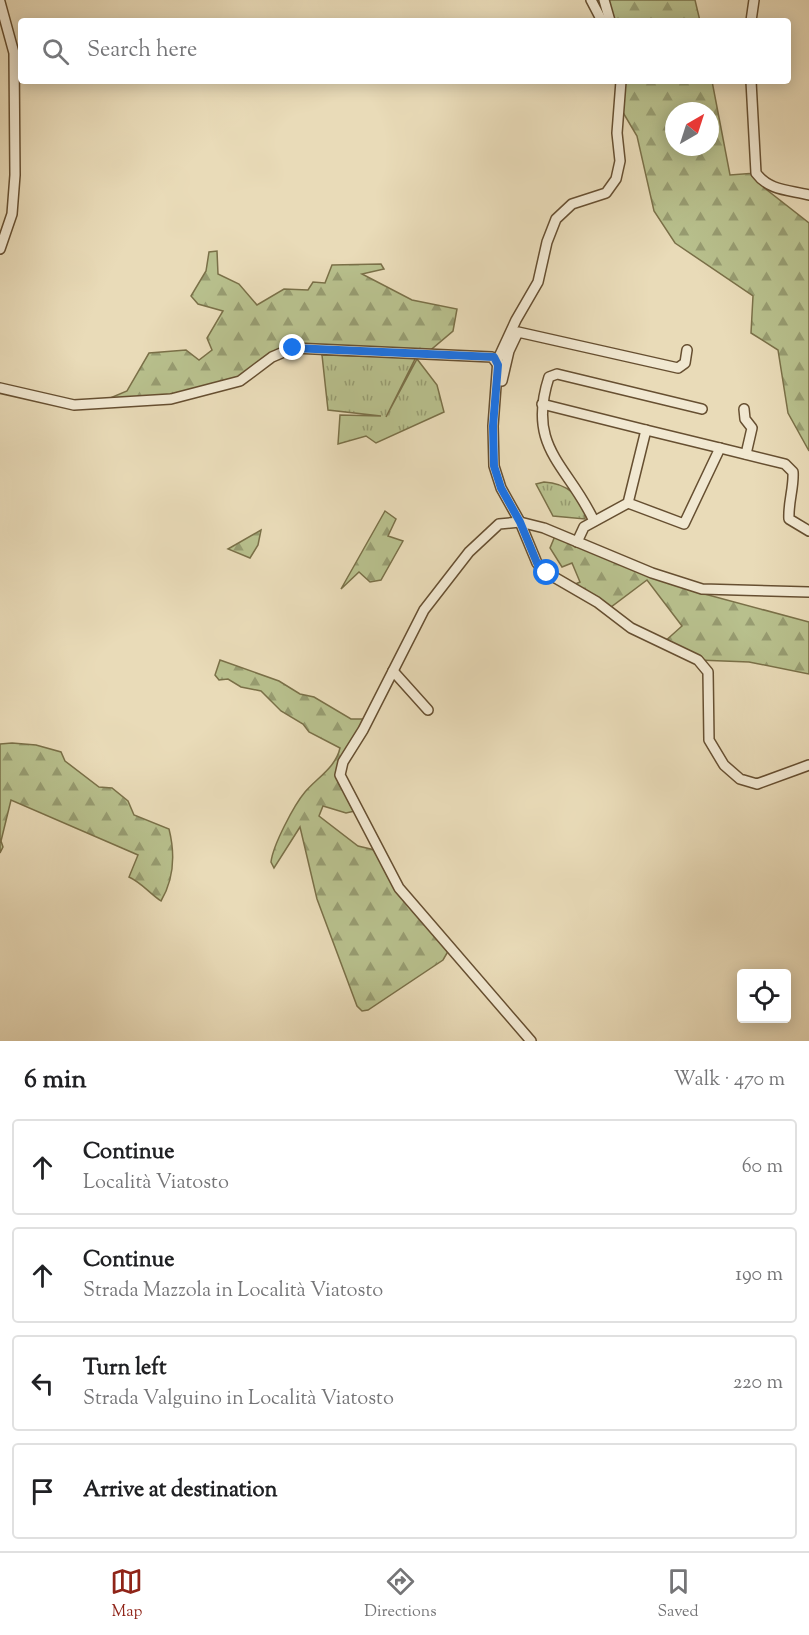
<!DOCTYPE html>
<html lang="en">
<head>
<meta charset="utf-8">
<style>
  body { margin:0; font-family:"Sorts Mill Goudy",serif; background:#f2f2f2; color:#202124 }
  .controls { position:absolute; right:18px; bottom:18px; display:grid; overflow:hidden; border-radius:6px; box-shadow:0 3px 15px #0003 }
  .controls button { width:54px; height:54px; display:grid; place-items:center; padding:0; border:0; border-bottom:2px solid #e0e0e0; background:#fff; color:#202124; font:30px sans-serif }
  .compass { position:absolute; left:665px; top:102px; width:54px; height:54px; border-radius:50%; background:#fff; box-shadow:0 3px 15px #0003; rotate:39deg }
  .stop { position:absolute; width:18px; height:18px; margin:-14px; border:4px solid #1a73e8; border-radius:50%; background:#fff }
  .stop.end { background:#1a73e8; border-color:#fff; box-shadow:0 2px 6px #0008 }
  .list { margin:0; padding:0; list-style:none }
  h2 { display:flex; justify-content:space-between; align-items:center; height:78px; margin:0; padding:0 24px; font-size:26px }
  h2 small { font-size:20px; font-weight:400; color:#757577 }
  .list li { display:grid; grid-template-columns:39px 1fr auto; gap:18px; align-items:center; box-sizing:border-box; height:96px; margin:0 12px 12px; padding:0 12px; border:2px solid #e0e0e0; border-radius:6px }
  .list b { display:block; font-size:22px; white-space:nowrap }
  .list p { margin:0; font-size:20px; white-space:nowrap; color:#757577 }
  .list em { font-size:20px; font-style:normal; color:#757577 }
  .icon { flex:none; width:33px; height:33px; fill:none; stroke:currentColor; stroke-width:2; stroke-linecap:round; stroke-linejoin:round }
  .map { position:relative; flex:none; width:809px; height:1041px; overflow:hidden }
  .search { position:absolute; background:#fff; box-shadow:0 3px 15px #0003; left:18px; right:18px; top:18px; height:66px; display:flex; align-items:center; gap:15px; box-sizing:border-box; padding:0 21px; border-radius:6px; color:#757577; font-size:22px }
  .sheet { height:510px; background:#fff }
  nav { display:flex; justify-content:space-around; align-items:center; box-sizing:border-box; height:84px; border-top:2px solid #e0e0e0; background:#fff; font-size:16px; color:#757577 }
  nav a { display:grid; justify-items:center; gap:3px }
  nav .on { color:#8f2418 }
  .map>svg:first-child { display:block }
</style>
</head>
<body>
<div class="map">
<svg width="809" height="1041" viewBox="0 0 809 1041">
  <defs>
    <pattern id="grass-tufts" width="24" height="20" patternUnits="userSpaceOnUse" patternTransform="scale(1.5)"><rect width="24" height="20" fill="#b8c08d"/><path d="M3 7l-1-3M5 7V3M7 7l1-3M15 17l-1-3M17 17v-4M19 17l1-3" fill="none" stroke="#979c71"/></pattern>
    <pattern id="forest-firs" width="22" height="20" patternUnits="userSpaceOnUse" patternTransform="scale(1.5)"><rect width="22" height="20" fill="#b8c08d"/><path d="M5 1l3.5 6h-7zM16 11l3.5 6h-7z" fill="#979c71"/></pattern>
  </defs>
  <rect width="100%" height="100%" fill="#e9dbb8"/>
  <filter id="stains"><feTurbulence type="fractalNoise" baseFrequency=".00333" numOctaves="4"/><feColorMatrix values="0 0 0 0 .2 0 0 0 0 .09 0 0 0 0 .02 0 0 0 .5 -.17"/></filter>
  <radialGradient id="worn" r=".72"><stop offset=".6" stop-color="#630" stop-opacity="0"/><stop offset="1" stop-color="#630" stop-opacity=".3"/></radialGradient>
  <g fill="url(#grass-tufts)" stroke="#7a7048" stroke-width="1.5">
    <path d="M 322,355 L 416,357 L 386,417 L 417,359 L 437,385 L 444,412 L 376,443 L 366,436 L 338,444 L 340,415 L 381,416 L 328,410 Z"/>
    <path d="M 544,482 C 565,483 586,497 585,519 L 553,516 L 536,484 Z"/>
  </g>
  <g fill="url(#forest-firs)" stroke="#7a7048" stroke-width="1.5" fill-rule="evenodd">
    <path d="M 591,0 L 695,0 L 700,21 L 602,21 Z"/>
    <path d="M 621,81 L 712,81 L 730,175 L 756,173 L 767,190 L 809,223 L 809,451 L 788,413 L 778,350 L 751,333 L 753,296 L 675,243 L 654,211 L 637,136 L 618,104 ZM 674,111 L 710,111 L 710,147 L 674,147 Z"/>
    <path d="M 217,251 L 218,274 L 239,284 L 257,305 L 284,289 L 308,290 L 313,282 L 325,283 L 332,265 L 381,264 L 384,269 L 362,274 L 412,300 L 457,309 L 453,331 L 427,353 L 416,357 L 322,355 L 322,351 L 293,348 L 250,375 L 194,394 L 96,404 L 127,391 L 149,353 L 186,350 L 199,360 L 212,350 L 207,338 L 223,311 L 198,304 L 191,296 L 206,271 L 209,252 Z"/>
    <path d="M 385,511 L 396,519 L 388,536 L 403,541 L 381,580 L 370,582 L 359,572 L 341,589 Z"/>
    <path d="M 261,530 L 258,545 L 250,558 L 228,549 Z"/>
    <path d="M 555,536 L 686,589 L 809,622 L 809,674 L 749,662 L 698,660 L 663,643 L 682,626 L 647,580 L 607,610 L 571,586 L 580,582 L 572,563 L 562,567 L 550,548 Z"/>
    <path d="M 220,660 L 279,681 L 300,694 L 314,697 L 351,719 L 365,719 L 341,766 L 338,782 L 355,811 L 346,813 L 323,806 L 319,816 L 358,846 L 379,851 L 399,888 L 450,948 L 443,960 L 368,1010 L 362,1011 L 357,1006 L 317,899 L 300,827 L 274,868 L 271,862 C 273,845 294,805 305,792 C 317,778 336,767 340,748 L 309,732 L 303,724 L 281,711 L 261,691 L 241,687 L 228,679 L 219,680 L 215,675 Z"/>
    <path d="M 12,743 L 36,745 L 61,752 L 65,761 L 99,787 L 112,788 L 128,801 L 134,815 L 169,829 C 175,853 174,879 161,901 C 149,893 142,883 129,877 L 138,855 L 11,800 L 1,841 L 3,847 L 0,853 L 0,744 Z"/>
  </g>
  <g fill="none" stroke-linecap="round" stroke-linejoin="round">
    <g stroke="#664f31" stroke-width="12">
      <g id="minor">
        <path d="M 591,0 L 602,21"/>
        <path d="M 604,0 L 610,21"/>
        <path d="M 0,2 L 14,53 L 15,175 L 12,214 L 0,249"/>
        <path d="M 751,21 L 754,0"/>
        <path d="M 621,81 L 617,133 L 620,161 L 616,179 L 606,193 L 572,204 L 556,219 L 547,242 L 538,282 L 516,320 L 498,359 L 493,426 L 494,466 L 501,488 L 520,522 L 537,563 L 547,573 L 597,602 L 631,628 L 698,660 L 708,672 L 709,740 L 724,765 L 740,779 L 757,784 L 809,765"/>
        <path d="M 751,81 L 756,173 C 769,191 790,190 809,195"/>
        <path d="M 502,381 L 509,351 L 518,332 L 678,368 L 685,363 L 687,350"/>
        <path d="M 0,388 L 74,405 L 171,399 L 240,381 L 272,357 L 293,348 L 492,357 L 498,365"/>
        <path d="M 542,404 L 646,430"/>
        <path d="M 744,409 L 745,419 L 752,428 L 746,454"/>
        <path d="M 720,448 L 785,464 L 793,472 C 794,488 788,502 789,519 L 809,531"/>
        <path d="M 594,521 C 568,465 526,448 549,377 L 557,374 L 702,409"/>
        <path d="M 577,542 L 584,527 L 628,503 L 684,524 L 720,448 L 646,430 L 628,503"/>
        <path d="M 393,671 L 428,710"/>
        <path d="M 531,1041 L 399,888 L 340,775 L 343,762 L 363,730 L 424,610 L 469,552 L 499,524 L 520,522 L 544,528 L 652,573 L 702,589 L 809,592"/>
      </g>
    </g>
    <use href="#minor" stroke="#f1e8d1" stroke-width="9"/>
  </g>
  <g fill="none" stroke-linecap="round" stroke-linejoin="round">
    <path stroke="#1a73e8" stroke-width="8" d="M 293,348 L 494,357 L 498,365 L 493,426 L 494,466 L 501,488 L 520,522 L 537,563 L 547,573"/>
  </g>
  <rect width="100%" height="100%" filter="url(#stains)"/>
  <rect width="100%" height="100%" fill="url(#worn)"/>
</svg>
<div class="controls">
<button><svg class="icon" aria-label="locate" viewBox="0 0 24 24"><circle cx="12" cy="12" r="6"/><path d="M12 2v4M12 18v4M2 12h4M18 12h4"/></svg></button>
</div>
<svg class="compass" viewBox="-18 -18 36 36"><path d="M0-13l5 13h-10z" fill="#e53935"/><path d="M0 13l5-13h-10z" fill="#757577"/></svg>
<div class="stop" style="left:547px;top:573px"></div>
<div class="stop end" style="left:293px;top:348px"></div>
<div class="search"><svg class="icon" aria-label="search" viewBox="0 0 24 24"><circle cx="10" cy="10" r="6"/><path d="M15 15l6 6"/></svg>Search here</div>
</div>
<section class="sheet">
<h2>6 min<small>Walk · 470 m</small></h2>
<ul class="list">
<li><svg class="icon" aria-label="ahead" viewBox="0 0 24 24"><path d="M12 20V5M6 11l6-6 6 6"/></svg><div><b>Continue</b><p>Località Viatosto</p></div><em>60 m</em></li>
<li><svg class="icon" aria-label="ahead" viewBox="0 0 24 24"><path d="M12 20V5M6 11l6-6 6 6"/></svg><div><b>Continue</b><p>Strada Mazzola in Località Viatosto</p></div><em>190 m</em></li>
<li><svg class="icon" aria-label="left" viewBox="0 0 24 24"><path d="M17 20v-9H6M10 6l-5 5 5 5"/></svg><div><b>Turn left</b><p>Strada Valguino in Località Viatosto</p></div><em>220 m</em></li>
<li><svg class="icon" aria-label="arrive" viewBox="0 0 24 24"><path d="M6 21V4h12l-3 4 3 4H6"/></svg><div><b>Arrive at destination</b></div></li>
</ul>
</section>
<nav>
<a class="on"><svg class="icon" aria-label="map" viewBox="0 0 24 24"><path d="M3 6l6-2 6 2 6-2v14l-6 2-6-2-6 2zM9 4v14M15 6v14"/></svg>Map</a>
<a><svg class="icon" aria-label="directions" viewBox="0 0 24 24"><path d="M12 3l9 9-9 9-9-9zM9 14v-3h6M13 9l2 2-2 2"/></svg>Directions</a>
<a><svg class="icon" aria-label="saved" viewBox="0 0 24 24"><path d="M7 4h10v16l-5-4-5 4z"/></svg>Saved</a>
</nav>
</body>
</html>
